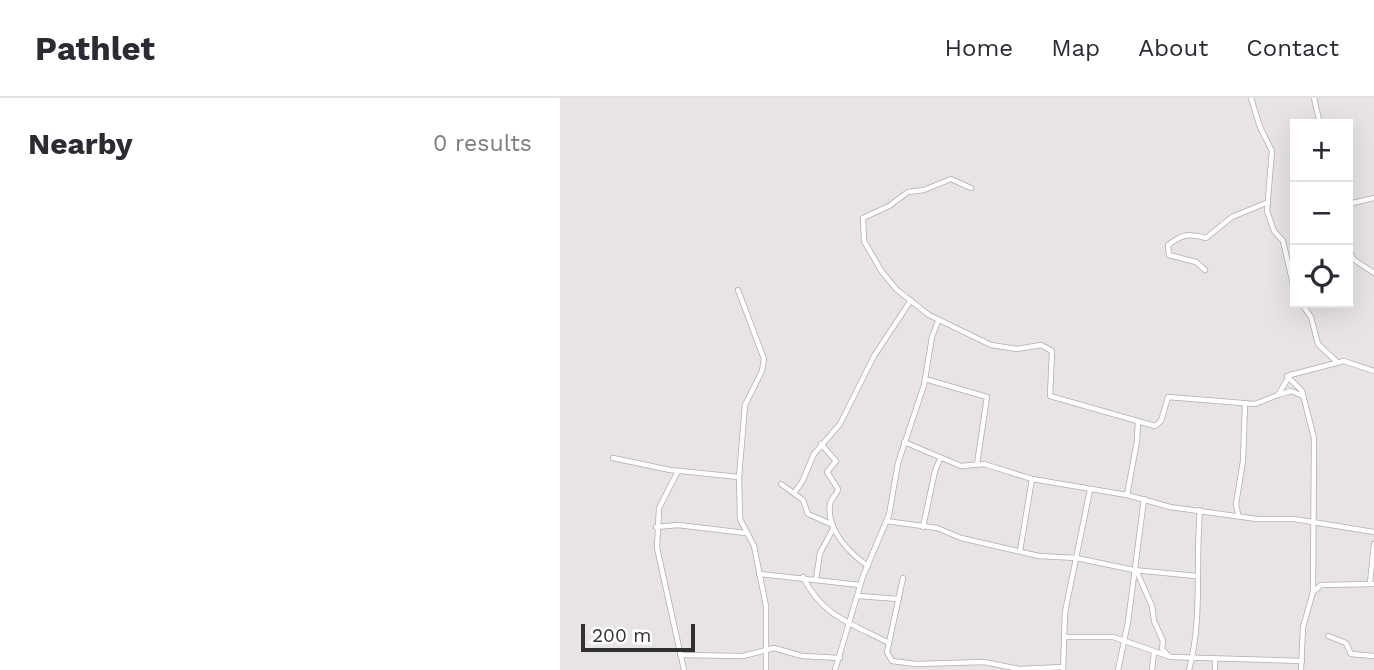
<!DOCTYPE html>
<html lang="en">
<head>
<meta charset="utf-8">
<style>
  body { margin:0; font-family:"Work Sans",sans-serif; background:#f2f2f3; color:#2b2b33 }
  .controls { position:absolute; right:21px; top:21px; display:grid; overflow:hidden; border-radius:0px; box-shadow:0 7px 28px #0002 }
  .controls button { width:63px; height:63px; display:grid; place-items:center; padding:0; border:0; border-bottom:2px solid #e1e1e2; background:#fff; color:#2b2b33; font:35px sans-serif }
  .scale { position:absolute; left:21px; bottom:18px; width:114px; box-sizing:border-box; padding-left:7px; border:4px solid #313031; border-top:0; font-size:19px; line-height:24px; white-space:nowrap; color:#313031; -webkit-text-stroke:5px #fff; paint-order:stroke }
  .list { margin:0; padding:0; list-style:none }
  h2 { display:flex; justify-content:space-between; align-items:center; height:91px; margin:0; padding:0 28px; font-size:30px }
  h2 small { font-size:23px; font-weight:400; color:#7c7c81 }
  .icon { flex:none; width:38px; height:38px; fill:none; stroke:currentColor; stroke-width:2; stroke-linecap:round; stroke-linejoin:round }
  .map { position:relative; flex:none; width:814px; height:572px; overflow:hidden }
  header { display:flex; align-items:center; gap:42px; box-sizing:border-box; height:98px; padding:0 35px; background:#fff; border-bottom:2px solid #e1e1e2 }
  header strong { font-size:33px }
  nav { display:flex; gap:38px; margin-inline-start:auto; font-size:24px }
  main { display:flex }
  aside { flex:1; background:#fff }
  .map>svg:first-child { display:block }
</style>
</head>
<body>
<header>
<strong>Pathlet</strong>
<nav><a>Home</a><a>Map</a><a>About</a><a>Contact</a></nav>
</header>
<main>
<aside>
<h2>Nearby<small>0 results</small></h2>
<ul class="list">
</ul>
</aside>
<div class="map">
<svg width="814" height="572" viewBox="0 0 814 572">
  <rect width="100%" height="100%" fill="#e7e3e6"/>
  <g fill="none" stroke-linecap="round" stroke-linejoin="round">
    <g stroke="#b1aeb0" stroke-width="6">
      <g id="minor">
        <path d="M 691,0 L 700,29 L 712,53 L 707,113 L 714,133 L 723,143 L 735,195"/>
        <path d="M 754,0 L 760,26"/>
        <path d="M 411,90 L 391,81 L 364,92 L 348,94 L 329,108 L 303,120 L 304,143 L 322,174 L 337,192 L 369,217 L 431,247 L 457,251 L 481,247 L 492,253 L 490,298 L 595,328 L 601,323 L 608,299 L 695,306 L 718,297 L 730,277 L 784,263 L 814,273"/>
        <path d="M 788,106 L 814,100"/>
        <path d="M 788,149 L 793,161 L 814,175"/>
        <path d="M 645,172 L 636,164 L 609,157 L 608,147 C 623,136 628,135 646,140 L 672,119 L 706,105"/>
        <path d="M 178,192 L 204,261 L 202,273 L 185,307 L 179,379 L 180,421 L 194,448 L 206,508 L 206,572"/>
        <path d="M 741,205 L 751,219 L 758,246 L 777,264"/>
        <path d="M 727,278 L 742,293 L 754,340 L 753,494 L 743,529 L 741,572"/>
        <path d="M 365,281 L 427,299 L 417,366"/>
        <path d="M 718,297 L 731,293 L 743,298"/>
        <path d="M 344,344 L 401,368 L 424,366 L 472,381 L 567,397 L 610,409 L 697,421 L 734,421 L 814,434"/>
        <path d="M 261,346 L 276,363 L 267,374 L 278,391 C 277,397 271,400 270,406 C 266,431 289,455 308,468"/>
        <path d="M 53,360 L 110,372 L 179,379"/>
        <path d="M 118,373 L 99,410 L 97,450 L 124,572"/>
        <path d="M 221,386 L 243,402 L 248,416 L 273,427"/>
        <path d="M 234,395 L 242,384 L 254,356 L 280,326 L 314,258 L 351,202"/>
        <path d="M 567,397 L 577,343 L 578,323"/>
        <path d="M 678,416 L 676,406 L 683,363 L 685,306"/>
        <path d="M 326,423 L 377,430 L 401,440 L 479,458 L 516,460 L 574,472 L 636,478"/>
        <path d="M 96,429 L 118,427 L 186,435"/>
        <path d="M 363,429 L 375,373 L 380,361"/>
        <path d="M 460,453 L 472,381"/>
        <path d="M 576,472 L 592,508 L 594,523 L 603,543 L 602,551 L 607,556"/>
        <path d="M 199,476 L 300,487"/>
        <path d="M 243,479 C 263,519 291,525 329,545"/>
        <path d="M 343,480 L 327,554 L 332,563 L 356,566 L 424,564 L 459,571 L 503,569"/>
        <path d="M 256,481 L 260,455 L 273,431"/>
        <path d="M 810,485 L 814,446"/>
        <path d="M 753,494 L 761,487 L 814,486"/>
        <path d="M 298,498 L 339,501"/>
        <path d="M 768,538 L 786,545 L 791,556 L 814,558"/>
        <path d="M 504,539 L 553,539 L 611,559 L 742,563"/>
        <path d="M 120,557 L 183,558 L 214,550 L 242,558 L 280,560"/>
        <path d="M 275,572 L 303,478 L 329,417 L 338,365 L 364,287 L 372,239 L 378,223"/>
        <path d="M 503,572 L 505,514 L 530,392"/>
        <path d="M 558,572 L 568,524 L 584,401"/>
        <path d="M 592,572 L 594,554"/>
        <path d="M 629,572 C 643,520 635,465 640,412"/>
        <path d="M 655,572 L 655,561"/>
      </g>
    </g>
    <use href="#minor" stroke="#fff" stroke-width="4.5"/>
  </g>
</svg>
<div class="controls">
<button>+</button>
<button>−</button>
<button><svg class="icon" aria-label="locate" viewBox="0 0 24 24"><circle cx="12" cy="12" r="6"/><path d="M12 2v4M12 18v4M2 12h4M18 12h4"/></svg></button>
</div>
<div class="scale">200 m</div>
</div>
</main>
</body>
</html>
